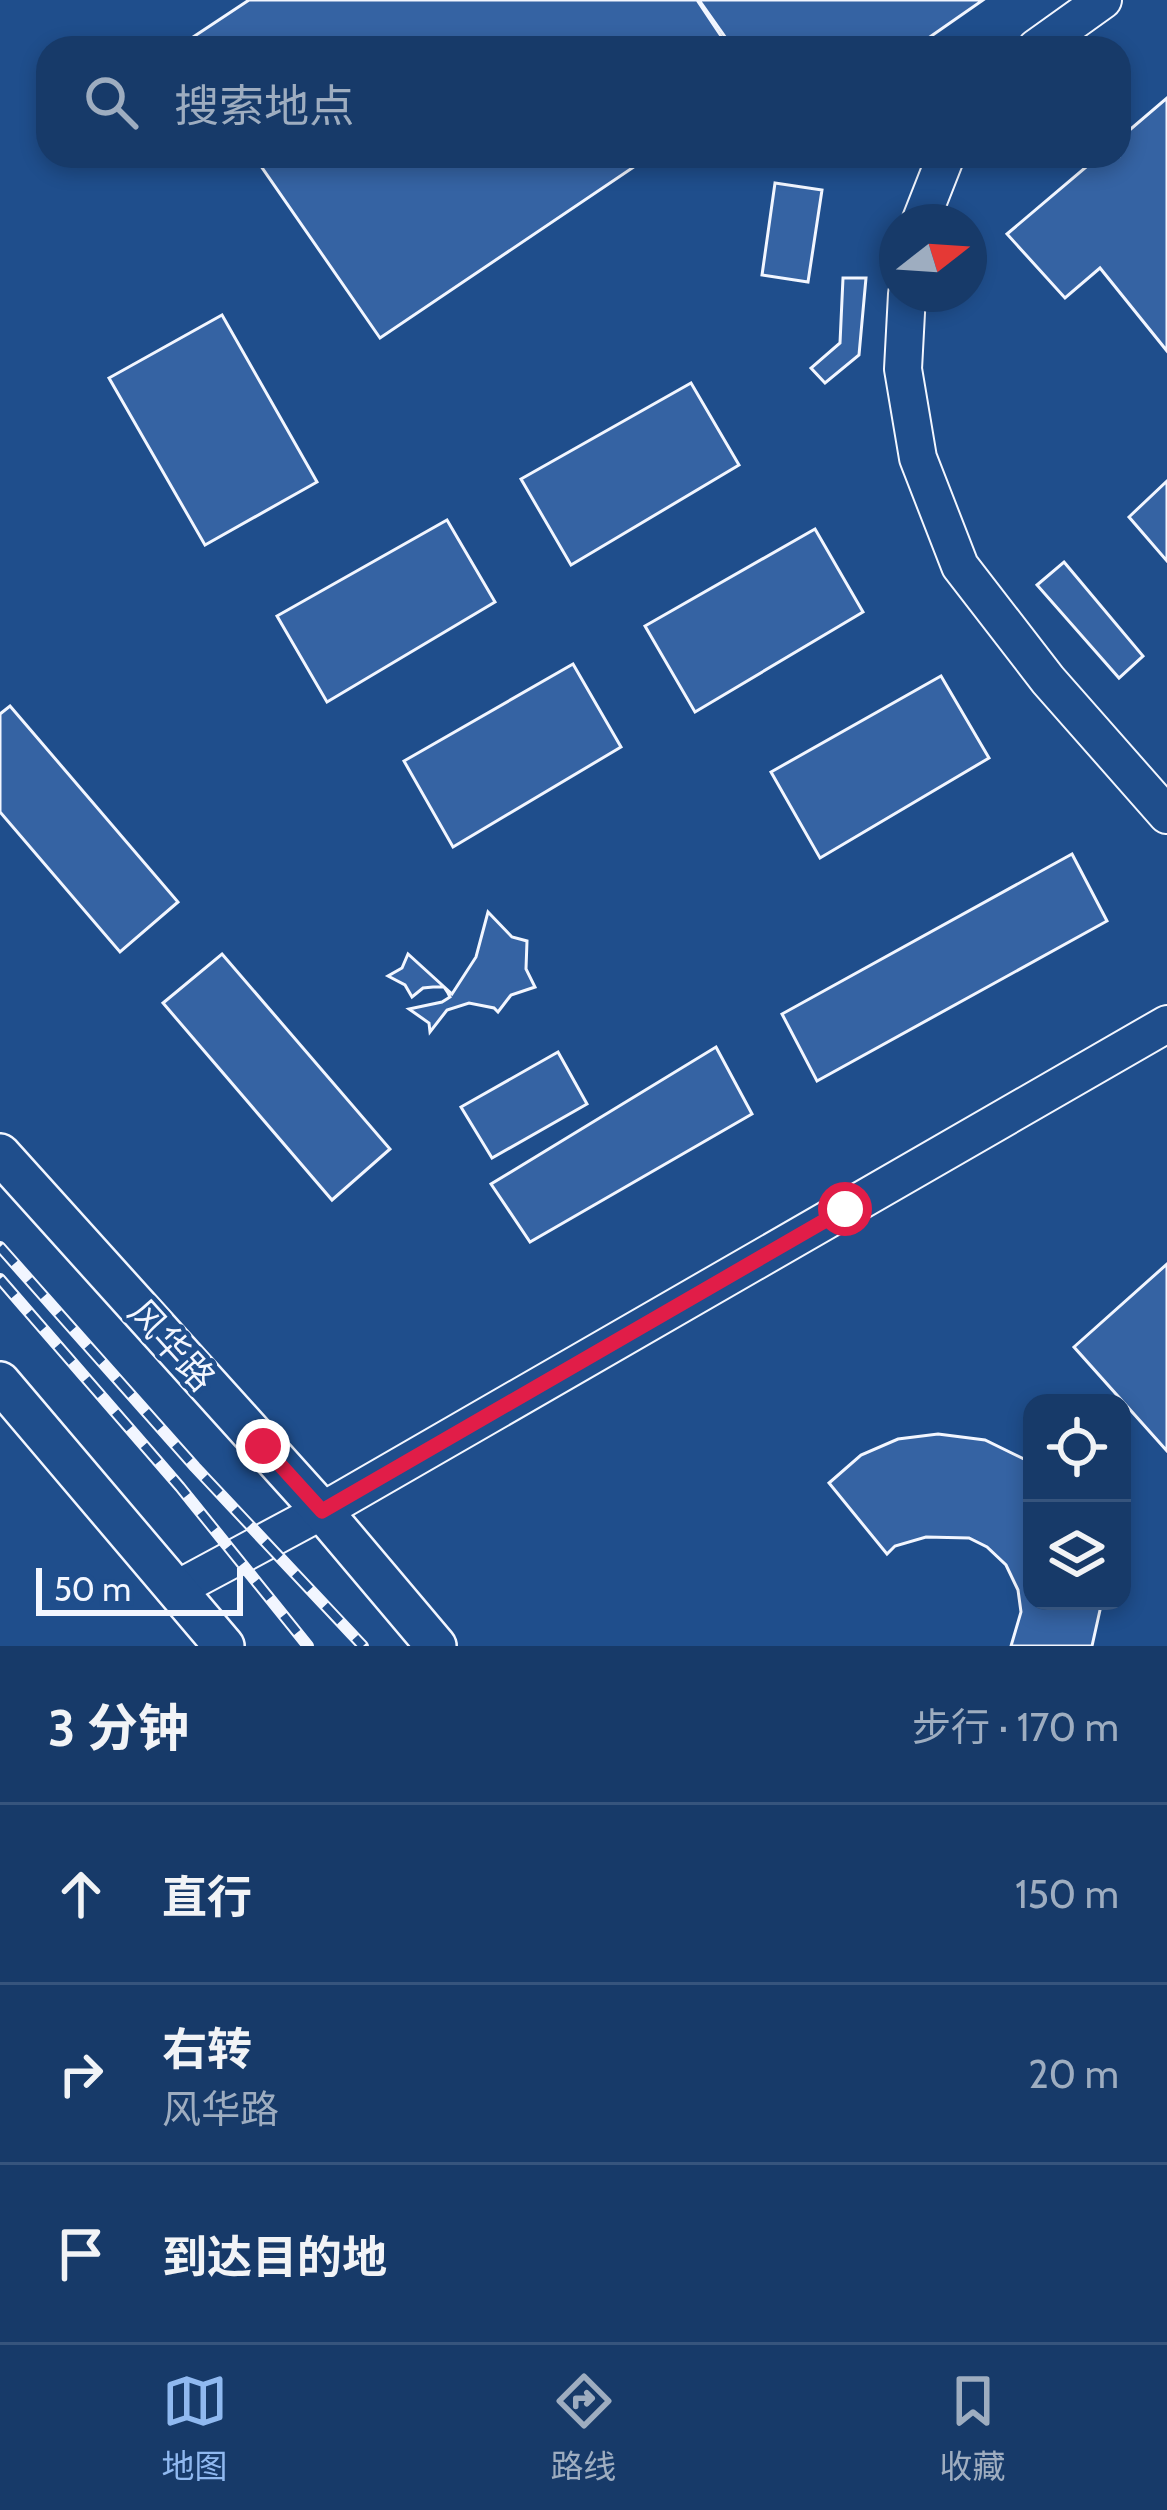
<!DOCTYPE html>
<html lang="zh">
<head>
<meta charset="utf-8">
<style>
  body { margin:0; font-family:Cabin,"Noto Sans SC",sans-serif; background:#20416f; color:#f1f3f6 }
  .controls { position:absolute; right:36px; bottom:36px; display:grid; overflow:hidden; border-radius:24px; box-shadow:0 6px 18px #0003 }
  .controls button { width:108px; height:108px; display:grid; place-items:center; padding:0; border:0; border-bottom:3px solid #36547d; background:#173a69; color:#f1f3f6; font:60px sans-serif }
  .compass { position:absolute; left:879px; top:204px; width:108px; height:108px; border-radius:50%; background:#173a69; box-shadow:0 6px 18px #0003; rotate:73deg }
  .scale { position:absolute; left:36px; bottom:30px; width:207px; box-sizing:border-box; padding-left:12px; border:6px solid #f2f6ff; border-top:0; font-size:33px; line-height:42px; white-space:nowrap; color:#f2f6ff; -webkit-text-stroke:9px #1f4e8c; paint-order:stroke }
  .stop { position:absolute; width:36px; height:36px; margin:-27px; border:9px solid #e11d48; border-radius:50%; background:#fff }
  .stop.end { background:#e11d48; border-color:#fff; box-shadow:0 3px 12px #0008 }
  .list { margin:0; padding:0; list-style:none }
  h2 { display:flex; justify-content:space-between; align-items:center; height:156px; margin:0; padding:0 48px; font-size:51px }
  h2 small { font-size:39px; font-weight:400; color:#9eadc0 }
  .list li { display:grid; grid-template-columns:78px 1fr auto; gap:36px; align-items:center; box-sizing:border-box; height:180px; padding:0 48px; border-top:3px solid #36547d }
  .list b { display:block; font-size:45px; white-space:nowrap }
  .list p { margin:0; font-size:39px; white-space:nowrap; color:#9eadc0 }
  .list em { font-size:39px; font-style:normal; color:#9eadc0 }
  .icon { flex:none; width:66px; height:66px; fill:none; stroke:currentColor; stroke-width:2; stroke-linecap:round; stroke-linejoin:round }
  .map { position:relative; flex:none; width:1167px; height:1646px; overflow:hidden }
  .search { position:absolute; background:#173a69; box-shadow:0 6px 18px #0003; left:36px; right:36px; top:36px; height:132px; display:flex; align-items:center; gap:30px; box-sizing:border-box; padding:0 42px; border-radius:36px; color:#9eadc0; font-size:45px }
  .sheet { height:696px; background:#173a69 }
  nav { display:flex; justify-content:space-around; align-items:center; box-sizing:border-box; height:168px; border-top:3px solid #36547d; background:#173a69; font-size:33px; color:#9eadc0 }
  nav a { display:grid; justify-items:center; gap:6px }
  nav .on { color:#90b9f0 }
  .map>svg:first-child { display:block }
</style>
</head>
<body>
<div class="map">
<svg width="1167" height="1646" viewBox="0 0 1167 1646">
  <rect width="100%" height="100%" fill="#1f4e8c"/>
  <g fill="#3563a3" stroke="#f2f6ff" stroke-width="3">
    <path d="M 249,0 L 697,0 L 729,48 L 178,47 Z"/>
    <path d="M 699,0 L 983,0 L 914,48 L 733,48 Z"/>
    <path d="M 1167,98 L 1167,351 L 1100,268 L 1065,298 L 1007,234 L 1099,156 L 1119,156 L 1119,139 Z"/>
    <path d="M 254,156 L 650,156 L 380,338 Z"/>
    <path d="M 775,183 L 822,190 L 808,282 L 762,275 Z"/>
    <path d="M 843,278 L 866,278 L 859,355 L 825,383 L 811,368 L 840,343 Z"/>
    <path d="M 222,315 L 317,482 L 205,545 L 109,378 Z"/>
    <path d="M 691,383 L 739,465 L 571,565 L 521,479 Z"/>
    <path d="M 1167,481 L 1167,561 L 1129,517 Z"/>
    <path d="M 447,520 L 495,602 L 327,702 L 277,616 Z"/>
    <path d="M 815,529 L 863,612 L 695,712 L 645,626 Z"/>
    <path d="M 1064,562 L 1143,656 L 1119,678 L 1037,585 Z"/>
    <path d="M 573,664 L 621,747 L 453,847 L 404,761 Z"/>
    <path d="M 941,676 L 989,758 L 820,858 L 771,772 Z"/>
    <path d="M 10,706 L 178,902 L 120,952 L 0,812 L 0,714 Z"/>
    <path d="M 1072,854 L 1107,921 L 817,1081 L 782,1014 Z"/>
    <path d="M 488,912 L 512,937 L 527,941 L 526,969 L 535,987 L 511,995 L 498,1012 L 494,1008 L 469,1003 L 447,1010 L 430,1032 L 429,1023 L 409,1009 L 442,1002 L 450,997 L 448,993 L 444,987 L 433,987 L 423,988 L 412,997 L 405,985 L 388,976 L 402,968 L 408,954 L 452,994 L 476,957 Z"/>
    <path d="M 222,954 L 390,1149 L 332,1200 L 163,1003 Z"/>
    <path d="M 716,1047 L 752,1114 L 530,1242 L 491,1184 Z"/>
    <path d="M 558,1052 L 587,1104 L 492,1158 L 461,1107 Z"/>
    <path d="M 1167,1264 L 1167,1451 L 1074,1347 Z"/>
    <path d="M 938,1434 L 985,1440 L 1032,1463 L 1032,1601 L 1102,1601 L 1092,1646 L 1011,1646 L 1021,1612 L 1018,1590 L 1006,1565 L 987,1547 L 969,1538 L 926,1537 L 895,1546 L 887,1554 L 829,1483 L 861,1455 L 898,1439 Z"/>
  </g>
  <g fill="none" stroke-linecap="round" stroke-linejoin="round">
    <g stroke="#f2f6ff" stroke-width="40">
      <g id="secondary">
        <path d="M 1036,48 L 1103,0"/>
        <path d="M 920,222 L 946,156"/>
        <path d="M 907,294 L 903,369 L 918,458 L 960,566 L 1048,680 L 1167,815"/>
        <path d="M 175,1590 L 322,1511 L 1167,1024"/>
      </g>
    </g>
    <g stroke="#f2f6ff" stroke-width="44">
      <g id="primary">
        <path d="M 0,1154 L 322,1511 L 436,1646"/>
        <path d="M 0,1382 L 224,1646"/>
      </g>
    </g>
    <use href="#secondary" stroke="#1f4e8c" stroke-width="36"/>
    <use href="#primary" stroke="#1f4e8c" stroke-width="39"/>
    <g stroke="#f2f6ff" stroke-width="12">
      <g id="rail">
        <path d="M 0,1247 L 195,1467 L 363,1646"/>
        <path d="M 0,1279 L 180,1487 L 308,1646"/>
      </g>
    </g>
    <use href="#rail" stroke="#1f4e8c" stroke-width="8" stroke-dasharray="22" stroke-linecap="butt"/>
  </g>
  <g fill="none" stroke-linecap="round" stroke-linejoin="round">
    <path stroke="#e11d48" stroke-width="15" d="M 263,1446 L 322,1511 L 845,1209"/>
  </g>
  <g text-anchor="middle" stroke-width="9" stroke-linejoin="round" paint-order="stroke">
    <g font-size="36" fill="#f2f6ff" stroke="#1f4e8c">
      <text transform="translate(172 1345) rotate(48)" y="13">风华路</text>
    </g>
  </g>
</svg>
<div class="controls">
<button><svg class="icon" aria-label="locate" viewBox="0 0 24 24"><circle cx="12" cy="12" r="6"/><path d="M12 2v4M12 18v4M2 12h4M18 12h4"/></svg></button>
<button><svg class="icon" aria-label="layers" viewBox="0 0 24 24"><path d="M12 4l9 5-9 5-9-5zM3 14l9 5 9-5"/></svg></button>
</div>
<svg class="compass" viewBox="-18 -18 36 36"><path d="M0-13l5 13h-10z" fill="#e53935"/><path d="M0 13l5-13h-10z" fill="#9eadc0"/></svg>
<div class="scale">50 m</div>
<div class="stop" style="left:845px;top:1209px"></div>
<div class="stop end" style="left:263px;top:1446px"></div>
<div class="search"><svg class="icon" aria-label="search" viewBox="0 0 24 24"><circle cx="10" cy="10" r="6"/><path d="M15 15l6 6"/></svg>搜索地点</div>
</div>
<section class="sheet">
<h2>3 分钟<small>步行 · 170 m</small></h2>
<ul class="list">
<li><svg class="icon" aria-label="ahead" viewBox="0 0 24 24"><path d="M12 20V5M6 11l6-6 6 6"/></svg><div><b>直行</b></div><em>150 m</em></li>
<li><svg class="icon" aria-label="right" viewBox="0 0 24 24"><path d="M7 20v-9h11M14 6l5 5-5 5"/></svg><div><b>右转</b><p>风华路</p></div><em>20 m</em></li>
<li><svg class="icon" aria-label="arrive" viewBox="0 0 24 24"><path d="M6 21V4h12l-3 4 3 4H6"/></svg><div><b>到达目的地</b></div></li>
</ul>
</section>
<nav>
<a class="on"><svg class="icon" aria-label="map" viewBox="0 0 24 24"><path d="M3 6l6-2 6 2 6-2v14l-6 2-6-2-6 2zM9 4v14M15 6v14"/></svg>地图</a>
<a><svg class="icon" aria-label="directions" viewBox="0 0 24 24"><path d="M12 3l9 9-9 9-9-9zM9 14v-3h6M13 9l2 2-2 2"/></svg>路线</a>
<a><svg class="icon" aria-label="saved" viewBox="0 0 24 24"><path d="M7 4h10v16l-5-4-5 4z"/></svg>收藏</a>
</nav>
</body>
</html>
